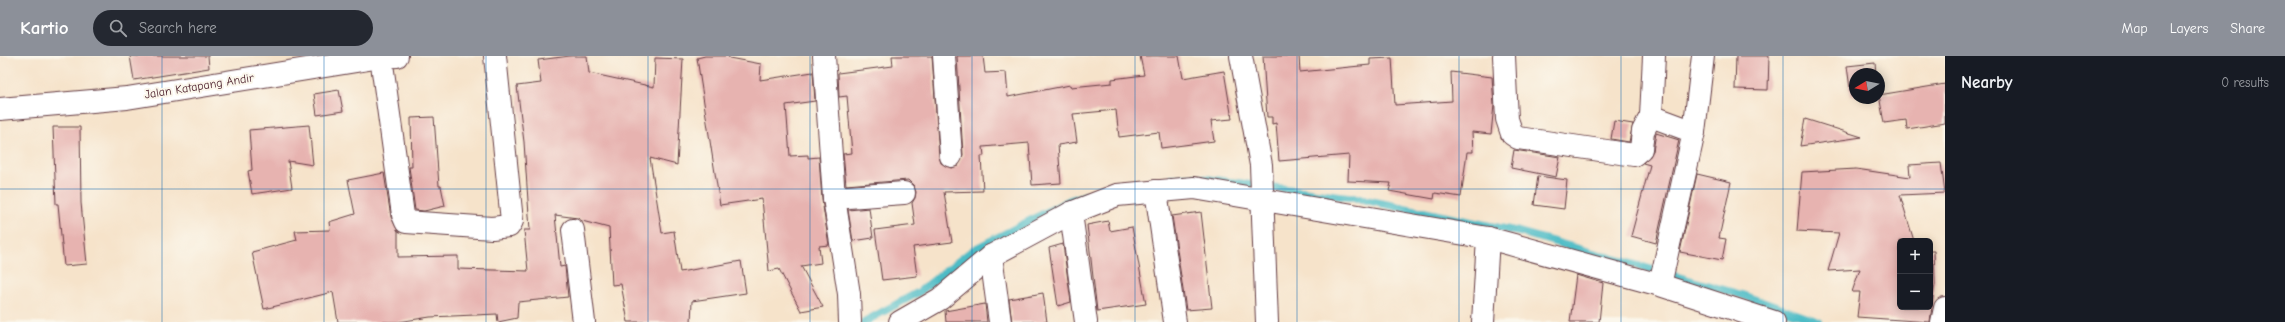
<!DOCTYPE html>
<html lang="en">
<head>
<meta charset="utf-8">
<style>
  body { margin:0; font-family:"Comic Neue",sans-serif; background:#242831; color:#f1f3f6 }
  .controls { position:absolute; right:12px; bottom:12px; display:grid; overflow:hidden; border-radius:6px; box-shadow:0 2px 10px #0003 }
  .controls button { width:36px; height:36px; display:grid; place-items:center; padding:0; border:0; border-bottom:1px solid #363941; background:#171b24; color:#f1f3f6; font:20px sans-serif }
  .compass { position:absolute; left:1849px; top:12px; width:36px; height:36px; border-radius:50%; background:#171b24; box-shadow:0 2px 10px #0003; rotate:260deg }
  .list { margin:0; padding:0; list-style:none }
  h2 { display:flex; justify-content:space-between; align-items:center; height:52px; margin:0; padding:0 16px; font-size:17px }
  h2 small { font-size:13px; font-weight:400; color:#9ea1a6 }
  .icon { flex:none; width:22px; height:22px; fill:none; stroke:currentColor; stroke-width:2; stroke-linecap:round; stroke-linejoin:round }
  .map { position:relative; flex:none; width:1945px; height:266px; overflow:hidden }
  header { display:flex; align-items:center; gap:24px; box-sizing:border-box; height:56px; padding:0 20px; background:#8c9099; color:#fff }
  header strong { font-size:19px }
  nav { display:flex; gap:22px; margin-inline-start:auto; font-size:14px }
  .search { width:280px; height:36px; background:#242831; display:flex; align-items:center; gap:10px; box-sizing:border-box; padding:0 14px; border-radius:22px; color:#9ea1a6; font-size:15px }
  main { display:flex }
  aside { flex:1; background:#171b24 }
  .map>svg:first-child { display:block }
</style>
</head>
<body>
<header>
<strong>Kartio</strong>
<div class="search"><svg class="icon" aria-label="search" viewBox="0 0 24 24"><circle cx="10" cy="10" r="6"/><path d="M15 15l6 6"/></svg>Search here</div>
<nav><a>Map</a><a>Layers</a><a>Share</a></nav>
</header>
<main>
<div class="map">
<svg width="1945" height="266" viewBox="0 0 1945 266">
  <rect width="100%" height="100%" fill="#fbf7ec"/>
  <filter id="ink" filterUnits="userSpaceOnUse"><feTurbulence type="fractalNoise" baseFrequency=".025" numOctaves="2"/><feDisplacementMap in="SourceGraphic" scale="8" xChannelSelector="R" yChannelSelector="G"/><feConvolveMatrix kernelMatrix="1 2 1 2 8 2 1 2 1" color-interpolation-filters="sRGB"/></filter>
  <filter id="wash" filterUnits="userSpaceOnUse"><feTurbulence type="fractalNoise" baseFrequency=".012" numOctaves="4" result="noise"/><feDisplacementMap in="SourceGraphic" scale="16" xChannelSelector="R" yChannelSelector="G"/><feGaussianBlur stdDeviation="0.9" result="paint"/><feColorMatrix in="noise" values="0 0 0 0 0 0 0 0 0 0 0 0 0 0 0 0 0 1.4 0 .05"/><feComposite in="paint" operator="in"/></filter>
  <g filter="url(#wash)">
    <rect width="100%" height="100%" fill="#f6e3ca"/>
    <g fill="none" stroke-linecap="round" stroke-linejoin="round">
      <g stroke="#4ebcc6" stroke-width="8">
        <path d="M 1172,123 L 1191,121 L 1356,142 L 1519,176 L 1742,239 L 1819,266"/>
        <path d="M 864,266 L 919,236 L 973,194 L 1070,144 L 1097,136"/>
      </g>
    </g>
    <g id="blocks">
      <g fill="#e7b3b0">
        <path d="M 130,0 L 208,0 L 209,12 L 134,24 Z"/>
        <path d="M 570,0 L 587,0 L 589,17 L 654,31 L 655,2 L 683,3 L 677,109 L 650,102 L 662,177 L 674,175 L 680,216 L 741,205 L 746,237 L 692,245 L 691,266 L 628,266 L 621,228 L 612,229 L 609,172 L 582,165 L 578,162 L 555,159 L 560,211 L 565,210 L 568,241 L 518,246 L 517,262 L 498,266 L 497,258 L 430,261 L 398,266 L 338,266 L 333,236 L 264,253 L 252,196 L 297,184 L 295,175 L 330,174 L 329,166 L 355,158 L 348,124 L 384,117 L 391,161 L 398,175 L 398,201 L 458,200 L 458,213 L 528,215 L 524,174 L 530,174 L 524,86 L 517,30 L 541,27 L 538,4 Z"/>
        <path d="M 705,0 L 728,0 L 729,2 L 761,8 L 760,24 L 813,16 L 815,45 L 786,49 L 790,100 L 808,99 L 808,102 L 819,101 L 822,144 L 829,189 L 819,190 L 821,207 L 801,210 L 823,251 L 801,255 L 779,213 L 769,215 L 762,143 L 720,149 L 697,2 Z"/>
        <path d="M 892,0 L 932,0 L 939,101 L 941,107 L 951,112 L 958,110 L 963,99 L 957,0 L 983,0 L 985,17 L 1006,16 L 1008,41 L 1070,29 L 1071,31 L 1112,27 L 1112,23 L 1144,19 L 1140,0 L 1179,0 L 1183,22 L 1224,15 L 1232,63 L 1211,65 L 1214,85 L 1161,92 L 1159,76 L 1119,81 L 1116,54 L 1073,58 L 1077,86 L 1058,89 L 1061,127 L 1032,129 L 1029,87 L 983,91 L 984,100 L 981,100 L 983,135 L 944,136 L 952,186 L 913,191 L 917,220 L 882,224 L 875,174 L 915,169 L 912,147 L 915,142 L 916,136 L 914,130 L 908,124 L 846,129 L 843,98 L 852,97 L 847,40 L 839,41 L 838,17 L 893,10 Z"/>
        <path d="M 1263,0 L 1299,0 L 1300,16 L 1370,9 L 1370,3 L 1392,2 L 1395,49 L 1452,45 L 1451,16 L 1492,21 L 1494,49 L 1491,78 L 1472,76 L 1473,96 L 1467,96 L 1461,141 L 1435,137 L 1434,143 L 1389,135 L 1391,127 L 1348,125 L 1349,99 L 1279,105 L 1276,67 L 1272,68 L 1272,61 L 1267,61 Z"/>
        <path d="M 1736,0 L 1769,0 L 1768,34 L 1735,33 Z"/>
        <path d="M 1875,7 L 1876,18 L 1855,18 L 1855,40 L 1851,40 L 1847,10 Z"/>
        <path d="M 1945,28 L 1945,67 L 1907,73 L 1906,64 L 1884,67 L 1879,39 Z"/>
        <path d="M 339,34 L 343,55 L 317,59 L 314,38 Z"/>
        <path d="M 434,61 L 439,130 L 441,130 L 445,150 L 424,155 L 415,154 L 409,111 L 412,111 L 411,62 Z"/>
        <path d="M 1805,63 L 1862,81 L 1800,90 Z"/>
        <path d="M 1614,65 L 1633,68 L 1629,86 L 1611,83 Z"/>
        <path d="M 309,69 L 313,109 L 288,105 L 292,132 L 252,138 L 248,115 L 252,114 L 249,74 Z"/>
        <path d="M 53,71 L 80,71 L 81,147 L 87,208 L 64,210 L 58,148 L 56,148 Z"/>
        <path d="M 1656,77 L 1679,84 L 1656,187 L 1631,180 L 1650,109 L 1643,107 L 1653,95 Z"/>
        <path d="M 1514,94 L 1560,101 L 1556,121 L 1511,112 Z"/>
        <path d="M 1941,107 L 1945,137 L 1900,139 L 1914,185 L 1900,185 L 1900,251 L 1930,251 L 1930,195 L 1934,195 L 1935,228 L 1930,266 L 1857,261 L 1860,236 L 1852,236 L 1860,213 L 1828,215 L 1839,177 L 1797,175 L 1802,116 L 1856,113 L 1910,121 L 1909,109 Z"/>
        <path d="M 1697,118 L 1731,126 L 1719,182 L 1726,183 L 1722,204 L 1680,196 Z"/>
        <path d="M 1538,120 L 1567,124 L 1564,153 L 1534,149 Z"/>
        <path d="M 869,152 L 873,182 L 853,185 L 848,154 Z"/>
        <path d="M 1201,156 L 1212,252 L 1186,254 L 1172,160 Z"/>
        <path d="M 1108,165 L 1110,175 L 1132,171 L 1146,248 L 1097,255 L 1087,169 Z"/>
        <path d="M 1063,188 L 1071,246 L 1058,250 L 1049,192 Z"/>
        <path d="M 1576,219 L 1603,227 L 1599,266 L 1570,266 Z"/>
        <path d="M 1043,237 L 1047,266 L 1012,266 L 1009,243 Z"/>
        <path d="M 985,248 L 987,266 L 946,266 L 945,255 Z"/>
      </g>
    </g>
  </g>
  <g filter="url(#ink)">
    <use href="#blocks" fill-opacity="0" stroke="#643c43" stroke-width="1"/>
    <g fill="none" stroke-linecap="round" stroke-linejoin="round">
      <g stroke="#643c43" stroke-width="24">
        <g id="minor">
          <path d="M 824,0 L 834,142 L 849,238 L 850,266"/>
          <path d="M 944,0 L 951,100"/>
          <path d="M 1241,0 L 1261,109 L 1267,266"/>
          <path d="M 1504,0 L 1507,63 L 1512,78 L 1518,82 L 1634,99 L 1641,93 L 1643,75 L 1651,60 L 1694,76"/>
          <path d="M 381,1 L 403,159 L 406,166 L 492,172 L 509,170 L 512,165 L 495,0"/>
          <path d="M 0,53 L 127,42 L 381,1 L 397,0"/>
          <path d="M 1651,60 L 1654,0"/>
          <path d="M 1156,135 L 1175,266"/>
          <path d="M 834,142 L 904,137"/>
          <path d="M 1071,157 L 1086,266"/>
          <path d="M 573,174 L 584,266"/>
          <path d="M 991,200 L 1000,266"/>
          <path d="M 1660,229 L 1694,76 L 1703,0"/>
          <path d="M 900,266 L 940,243 L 991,200 L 1071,157 L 1117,139 L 1194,132 L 1488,182 L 1660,229 L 1774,266"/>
          <path d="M 1483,266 L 1488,182"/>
          <path d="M 1942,266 L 1945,252"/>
        </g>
      </g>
      <use href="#minor" stroke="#fff" stroke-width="22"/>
    </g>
  </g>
  <path fill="none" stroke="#1f6fb2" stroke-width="1" stroke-opacity="0.55" d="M 162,0 L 162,266M 324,0 L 324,266M 486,0 L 486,266M 648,0 L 648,266M 810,0 L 810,266M 972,0 L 972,266M 1135,0 L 1135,266M 1297,0 L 1297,266M 1459,0 L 1459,266M 1621,0 L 1621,266M 1783,0 L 1783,266M 0,133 L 1945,133"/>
  <g text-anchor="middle" stroke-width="4" stroke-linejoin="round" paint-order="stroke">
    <g font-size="12" fill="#4a1f2b" stroke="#fbf7ec">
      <text transform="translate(199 30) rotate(-9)" y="4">Jalan Katapang Andir</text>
    </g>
  </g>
</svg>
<div class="controls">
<button>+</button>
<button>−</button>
</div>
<svg class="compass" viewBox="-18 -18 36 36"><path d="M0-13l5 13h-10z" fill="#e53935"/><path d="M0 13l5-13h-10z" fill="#9ea1a6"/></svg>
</div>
<aside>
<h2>Nearby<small>0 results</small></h2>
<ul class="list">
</ul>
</aside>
</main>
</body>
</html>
